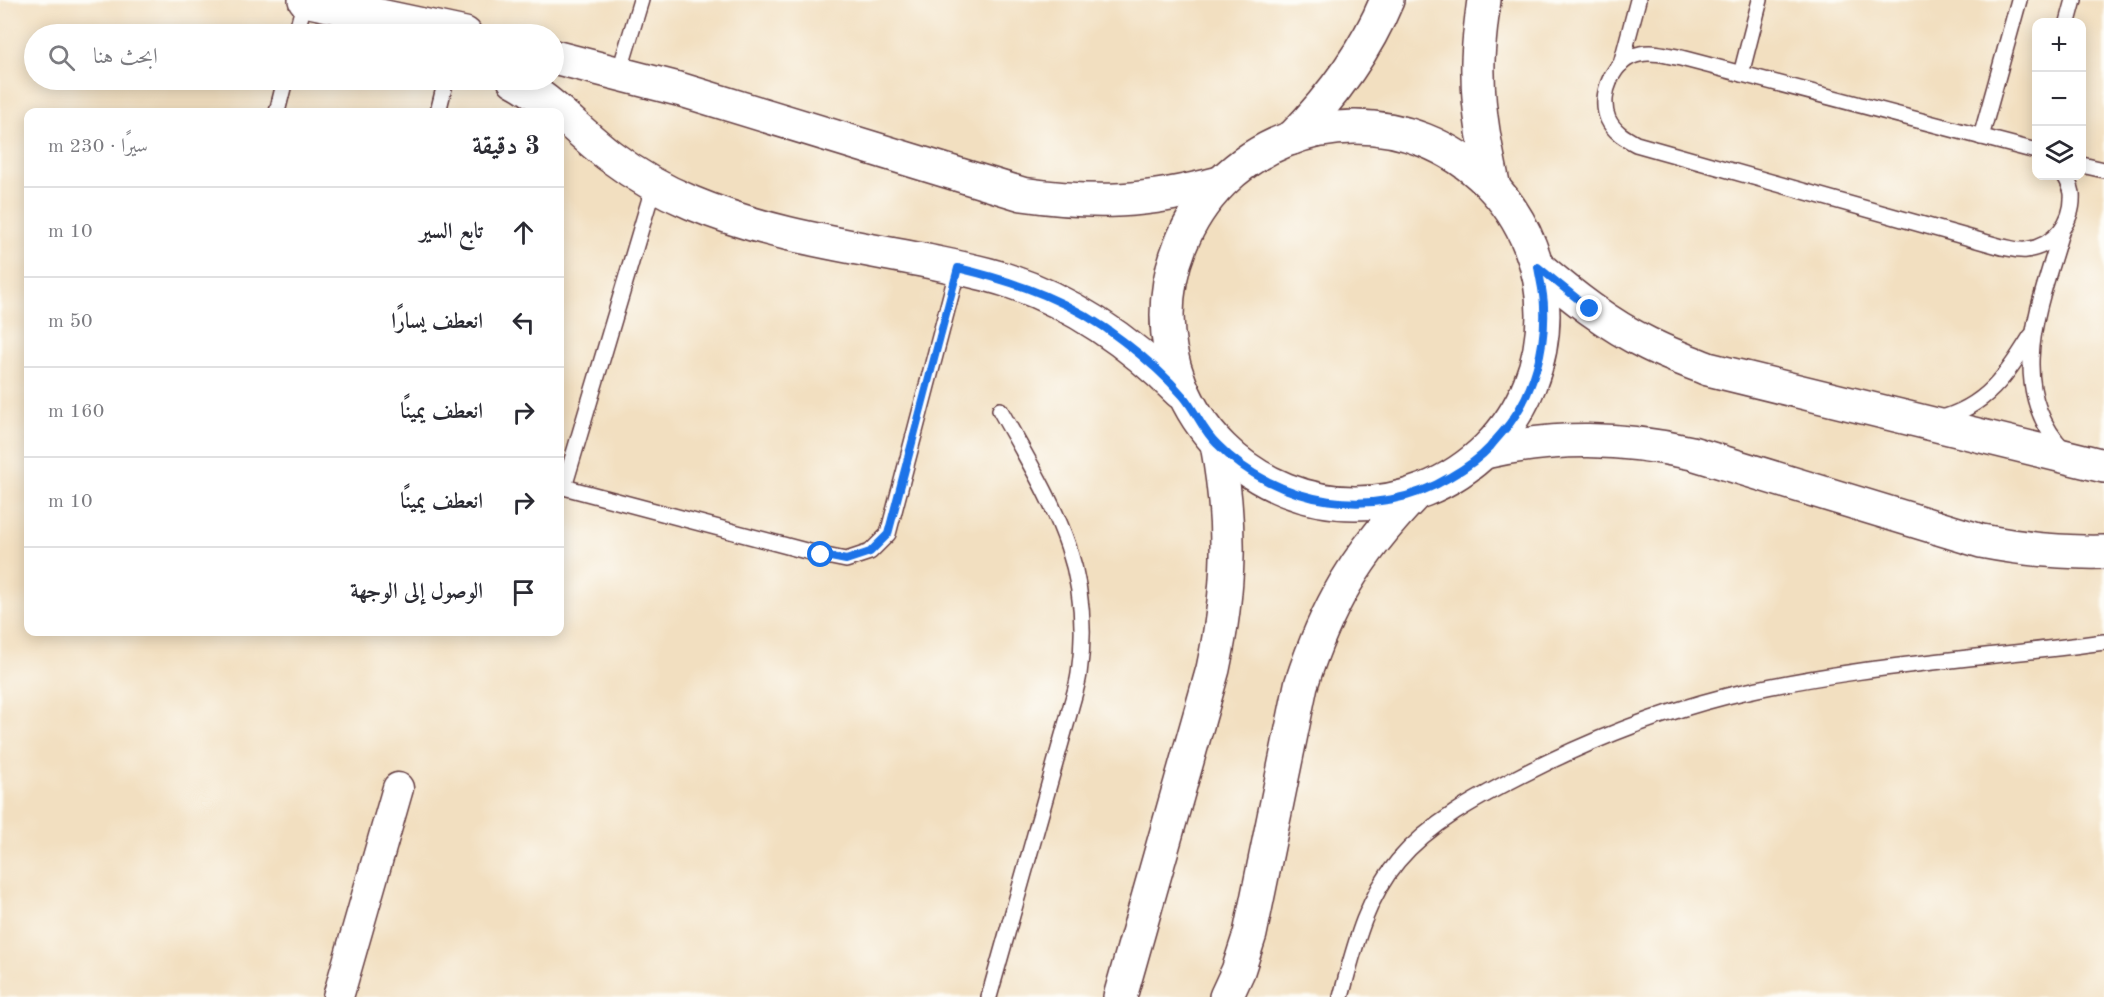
<!DOCTYPE html>
<html lang="ar">
<head>
<meta charset="utf-8">
<style>
  body { margin:0; font-family:"Old Standard TT",Amiri,serif; background:#f2f2f3; color:#2b2b33; direction:rtl }
  .controls { position:absolute; right:18px; top:18px; display:grid; overflow:hidden; border-radius:12px; box-shadow:0 3px 15px #0003 }
  .controls button { width:54px; height:54px; display:grid; place-items:center; padding:0; border:0; border-bottom:2px solid #e1e1e2; background:#fff; color:#2b2b33; font:30px sans-serif }
  .stop { position:absolute; width:18px; height:18px; margin:-14px; border:4px solid #1a73e8; border-radius:50%; background:#fff }
  .stop.end { background:#1a73e8; border-color:#fff; box-shadow:0 2px 6px #0008 }
  .list { margin:0; padding:0; list-style:none }
  h2 { display:flex; justify-content:space-between; align-items:center; height:78px; margin:0; padding:0 24px; font-size:26px }
  h2 small { font-size:20px; font-weight:400; color:#7c7c81 }
  .list li { display:grid; grid-template-columns:39px 1fr auto; gap:18px; align-items:center; box-sizing:border-box; height:90px; padding:0 24px; border-top:2px solid #e1e1e2 }
  .list b { display:block; font-size:22px; white-space:nowrap }
  .list em { font-size:20px; font-style:normal; color:#7c7c81 }
  .icon { flex:none; width:33px; height:33px; fill:none; stroke:currentColor; stroke-width:2; stroke-linecap:round; stroke-linejoin:round }
  .map { position:relative; flex:none; width:2104px; height:997px; overflow:hidden; direction:ltr }
  .search { position:absolute; background:#fff; box-shadow:0 3px 15px #0003; left:24px; top:24px; width:540px; height:66px; display:flex; align-items:center; gap:15px; box-sizing:border-box; padding:0 21px; border-radius:33px; color:#7c7c81; font-size:22px }
  .panel { position:absolute; background:#fff; box-shadow:0 3px 15px #0003; left:24px; top:108px; width:540px; height:528px; border-radius:12px; direction:rtl }
  .map>svg:first-child { display:block }
</style>
</head>
<body>
<div class="map">
<svg width="2104" height="997" viewBox="0 0 2104 997">
  <rect width="100%" height="100%" fill="#fdfcf7"/>
  <filter id="ink" filterUnits="userSpaceOnUse"><feTurbulence type="fractalNoise" baseFrequency=".0167" numOctaves="2"/><feDisplacementMap in="SourceGraphic" scale="12" xChannelSelector="R" yChannelSelector="G"/><feConvolveMatrix kernelMatrix="1 2 1 2 8 2 1 2 1" color-interpolation-filters="sRGB"/></filter>
  <filter id="wash" filterUnits="userSpaceOnUse"><feTurbulence type="fractalNoise" baseFrequency=".008" numOctaves="4" result="noise"/><feDisplacementMap in="SourceGraphic" scale="24" xChannelSelector="R" yChannelSelector="G"/><feGaussianBlur stdDeviation="1.35" result="paint"/><feColorMatrix in="noise" values="0 0 0 0 0 0 0 0 0 0 0 0 0 0 0 0 0 1.4 0 .05"/><feComposite in="paint" operator="in"/></filter>
  <g filter="url(#wash)">
    <rect width="100%" height="100%" fill="#f2dfc0"/>
  </g>
  <g filter="url(#ink)">
    <g fill="none" stroke-linecap="round" stroke-linejoin="round">
      <g stroke="#633c41" stroke-width="18">
        <g id="service">
          <path d="M 2068,22 L 2074,0"/>
          <path d="M 296,34 L 305,0"/>
          <path d="M 1621,64 L 1638,0"/>
          <path d="M 619,73 L 641,0"/>
          <path d="M 1741,74 L 1760,0"/>
          <path d="M 277,112 L 285,80"/>
          <path d="M 438,112 L 446,80"/>
          <path d="M 1981,137 L 2019,0"/>
          <path d="M 2036,151 L 1677,57 C 1665,55 1652,51 1640,54 C 1613,59 1598,95 1608,119 C 1614,132 1625,138 1636,144 L 2002,247 C 2010,248 2018,251 2026,250 C 2054,246 2074,222 2072,193 C 2071,188 2068,181 2065,176"/>
          <path d="M 2082,165 L 2104,170"/>
          <path d="M 2061,232 C 2040,305 2004,386 2064,450"/>
          <path d="M 1938,419 C 1986,407 2006,376 2031,336"/>
          <path d="M 560,486 L 821,555 L 846,560 L 870,552 L 888,534 L 958,268"/>
          <path d="M 564,487 L 654,185"/>
          <path d="M 989,997 L 1069,714 C 1072,701 1077,688 1079,674 C 1095,566 1050,500 1000,410"/>
          <path d="M 1341,997 C 1354,949 1365,900 1398,861 C 1430,823 1477,798 1520,776 C 1586,742 1656,714 1727,696 C 1850,666 1979,659 2104,642"/>
        </g>
      </g>
      <g stroke="#633c41" stroke-width="33">
        <path id="minor" d="M 338,997 L 398,788"/>
      </g>
      <g stroke="#633c41" stroke-width="36">
        <g id="tertiary">
          <path d="M 305,0 L 465,34"/>
          <path d="M 1484,0 C 1481,24 1477,49 1478,74 C 1478,112 1486,150 1494,188"/>
          <path d="M 554,57 L 682,90 L 1022,194 C 1097,205 1147,202 1220,183"/>
          <path d="M 514,80 C 550,99 577,131 610,156 C 635,175 663,191 692,203 C 766,234 844,245 922,260 C 950,266 979,271 1006,280 C 1073,302 1130,342 1180,392"/>
          <circle cx="1355" cy="315" r="188"/>
          <path d="M 1292,138 C 1332,97 1365,53 1387,0"/>
          <path d="M 1538,267 C 1572,296 1607,324 1648,344 C 1668,354 1688,361 1708,369 L 2104,466"/>
          <path d="M 1485,452 C 1557,436 1620,437 1692,453 L 1981,541 C 2023,549 2062,553 2104,552"/>
          <path d="M 1120,997 L 1213,669 C 1230,589 1232,525 1217,444"/>
          <path d="M 1226,997 L 1238,971 L 1250,934 L 1301,685 C 1326,607 1357,554 1414,495"/>
        </g>
      </g>
      <use href="#service" stroke="#fff" stroke-width="15"/>
      <use href="#minor" stroke="#fff" stroke-width="30"/>
      <use href="#tertiary" stroke="#fff" stroke-width="33"/>
    </g>
  </g>
  <g fill="none" stroke-linecap="round" stroke-linejoin="round" filter="url(#ink)">
    <path stroke="#1a73e8" stroke-width="8" d="M 821,555 L 846,560 L 870,552 L 888,534 L 958,268 C 1017,282 1074,302 1123,341 C 1144,357 1165,375 1183,396 C 1196,411 1202,430 1217,444 C 1277,506 1376,522 1450,477 C 1464,469 1479,459 1490,447 C 1496,439 1504,431 1510,423 C 1534,391 1546,346 1544,307 C 1544,294 1540,280 1538,267 L 1590,309"/>
  </g>
</svg>
<div class="controls">
<button>+</button>
<button>−</button>
<button><svg class="icon" aria-label="layers" viewBox="0 0 24 24"><path d="M12 4l9 5-9 5-9-5zM3 14l9 5 9-5"/></svg></button>
</div>
<div class="stop" style="left:821px;top:555px"></div>
<div class="stop end" style="left:1590px;top:309px"></div>
<div class="search"><svg class="icon" aria-label="search" viewBox="0 0 24 24"><circle cx="10" cy="10" r="6"/><path d="M15 15l6 6"/></svg>ابحث هنا</div>
<section class="panel">
<h2>3 دقيقة<small>سيرًا · 230 m</small></h2>
<ul class="list">
<li><svg class="icon" aria-label="ahead" viewBox="0 0 24 24"><path d="M12 20V5M6 11l6-6 6 6"/></svg><div><b>تابع السير</b></div><em>10 m</em></li>
<li><svg class="icon" aria-label="left" viewBox="0 0 24 24"><path d="M17 20v-9H6M10 6l-5 5 5 5"/></svg><div><b>انعطف يسارًا</b></div><em>50 m</em></li>
<li><svg class="icon" aria-label="right" viewBox="0 0 24 24"><path d="M7 20v-9h11M14 6l5 5-5 5"/></svg><div><b>انعطف يمينًا</b></div><em>160 m</em></li>
<li><svg class="icon" aria-label="right" viewBox="0 0 24 24"><path d="M7 20v-9h11M14 6l5 5-5 5"/></svg><div><b>انعطف يمينًا</b></div><em>10 m</em></li>
<li><svg class="icon" aria-label="arrive" viewBox="0 0 24 24"><path d="M6 21V4h12l-3 4 3 4H6"/></svg><div><b>الوصول إلى الوجهة</b></div></li>
</ul>
</section>
</div>
</body>
</html>
